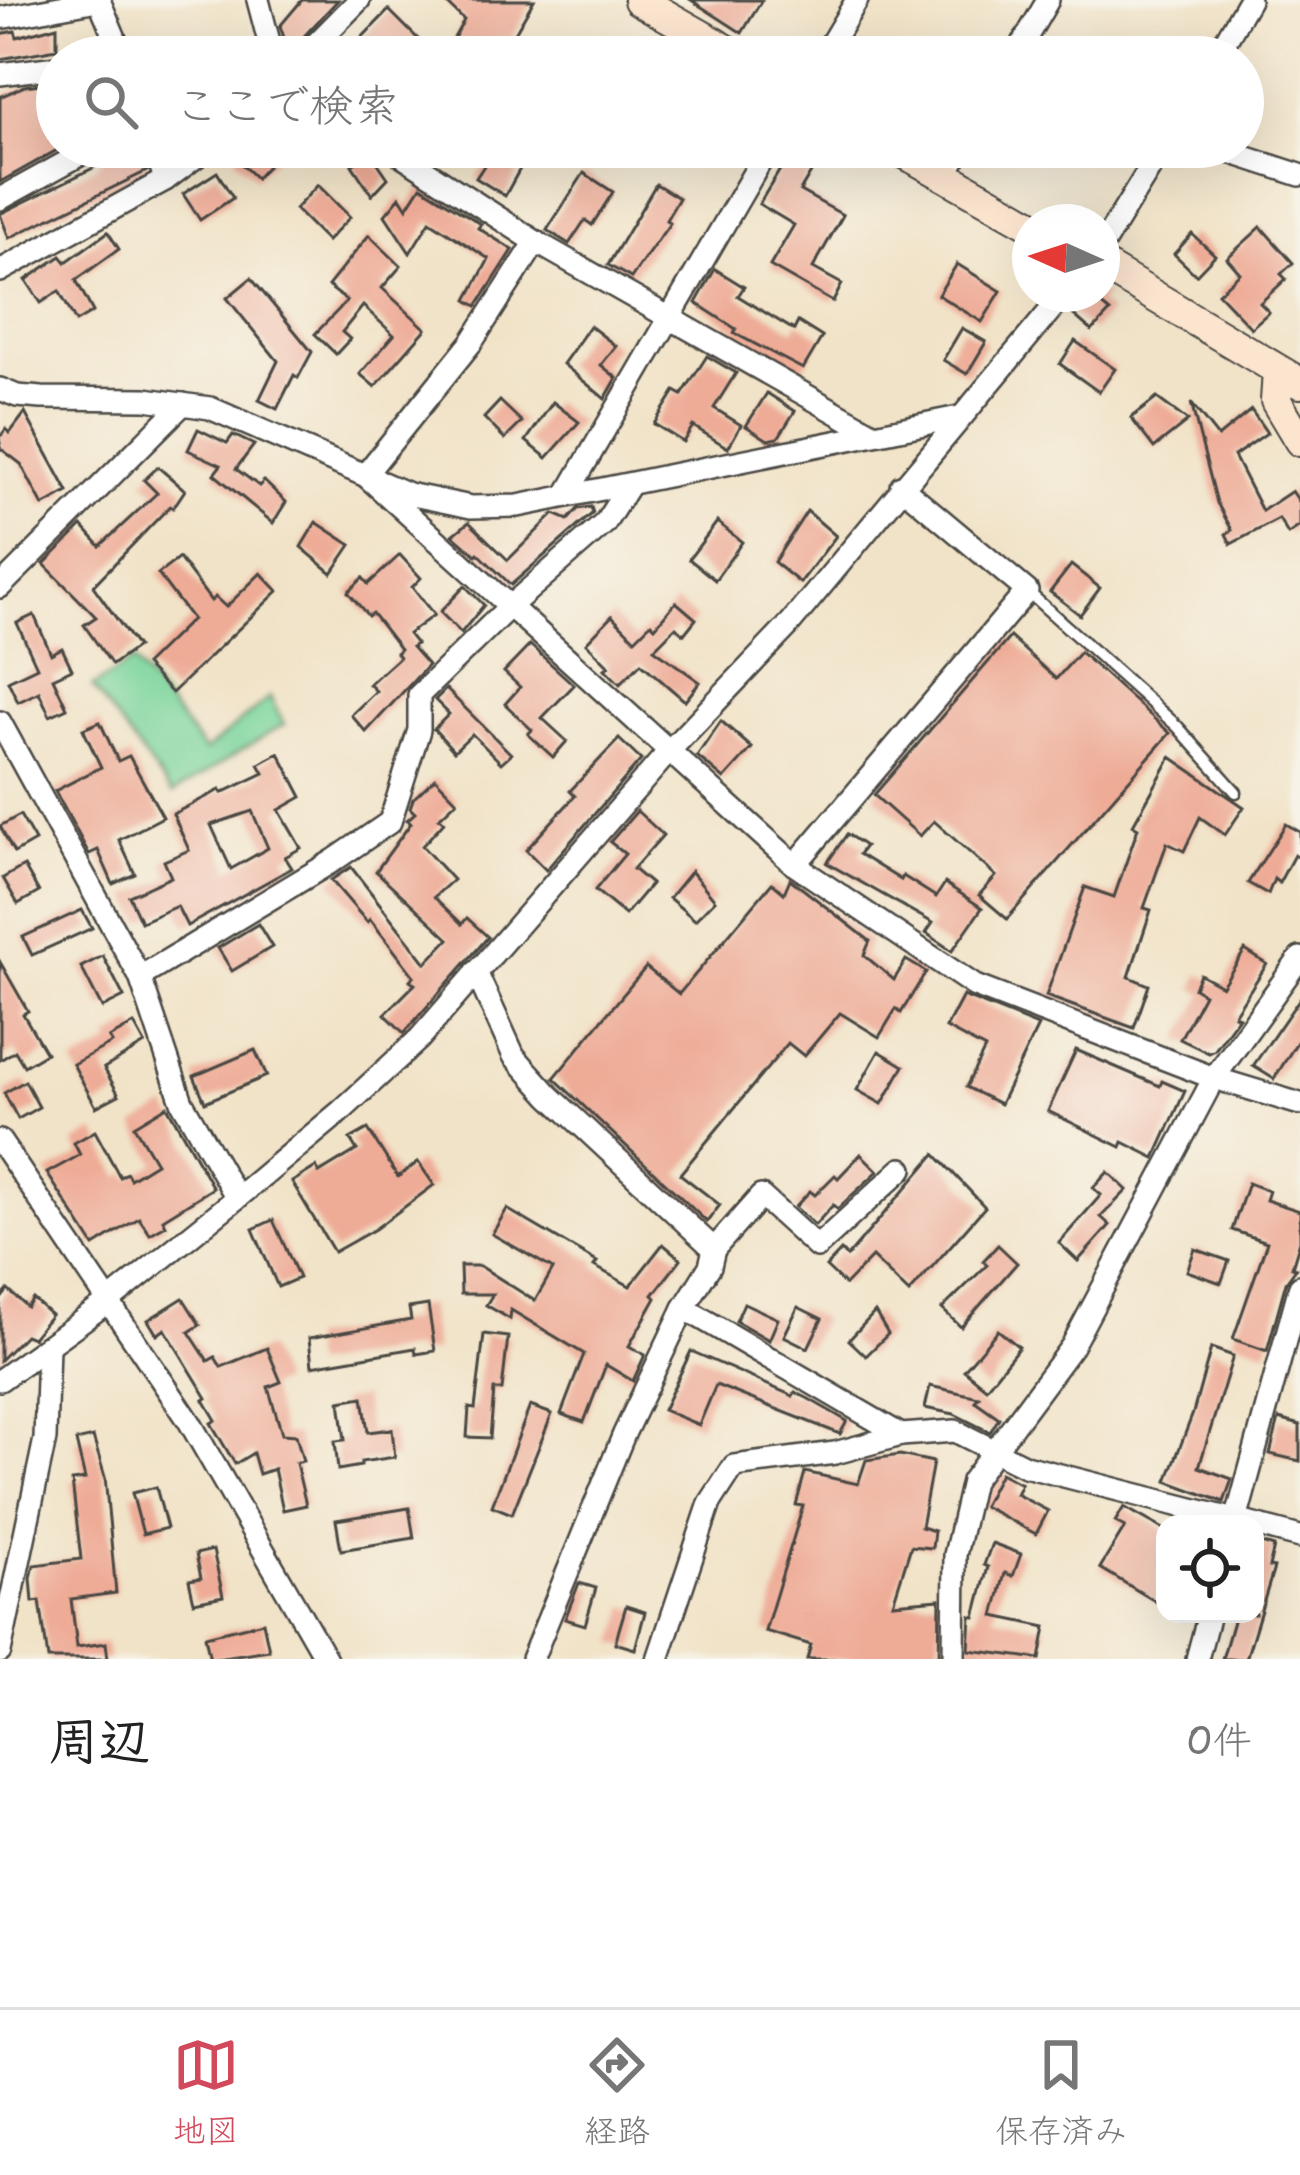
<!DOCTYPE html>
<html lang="ja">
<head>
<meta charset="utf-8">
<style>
  body { margin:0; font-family:"Shantell Sans","Klee One",sans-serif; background:#f6f6f6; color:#222 }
  .controls { position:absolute; right:36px; bottom:36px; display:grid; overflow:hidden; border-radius:24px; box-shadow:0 12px 48px #0002 }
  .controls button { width:108px; height:108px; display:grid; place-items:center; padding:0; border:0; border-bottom:3px solid #e0e0e0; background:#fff; color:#222; font:60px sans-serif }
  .compass { position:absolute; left:1012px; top:204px; width:108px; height:108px; border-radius:50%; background:#fff; box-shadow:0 12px 48px #0002; rotate:273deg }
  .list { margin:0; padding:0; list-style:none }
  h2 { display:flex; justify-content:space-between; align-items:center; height:156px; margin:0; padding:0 48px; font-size:51px }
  h2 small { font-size:39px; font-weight:400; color:#767676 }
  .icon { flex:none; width:66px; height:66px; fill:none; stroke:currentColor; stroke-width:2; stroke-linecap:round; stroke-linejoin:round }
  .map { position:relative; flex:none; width:1300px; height:1659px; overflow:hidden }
  .search { position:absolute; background:#fff; box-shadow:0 12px 48px #0002; left:36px; right:36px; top:36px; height:132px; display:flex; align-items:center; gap:30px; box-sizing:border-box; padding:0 42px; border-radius:66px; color:#767676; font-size:45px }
  .sheet { height:348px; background:#fff }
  nav { display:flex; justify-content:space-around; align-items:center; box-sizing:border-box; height:168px; border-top:3px solid #e0e0e0; background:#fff; font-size:33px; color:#767676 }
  nav a { display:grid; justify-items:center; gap:6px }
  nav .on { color:#d1495b }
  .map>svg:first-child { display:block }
</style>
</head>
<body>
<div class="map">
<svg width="1300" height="1659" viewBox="0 0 1300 1659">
  <rect width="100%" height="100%" fill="#f7f3e8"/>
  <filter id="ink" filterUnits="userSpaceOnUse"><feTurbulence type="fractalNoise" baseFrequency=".00833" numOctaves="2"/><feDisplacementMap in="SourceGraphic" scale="24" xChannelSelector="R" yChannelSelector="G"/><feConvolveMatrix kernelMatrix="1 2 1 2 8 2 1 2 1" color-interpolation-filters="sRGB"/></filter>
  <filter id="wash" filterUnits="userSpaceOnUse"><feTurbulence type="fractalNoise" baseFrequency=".004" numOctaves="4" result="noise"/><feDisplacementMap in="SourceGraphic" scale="48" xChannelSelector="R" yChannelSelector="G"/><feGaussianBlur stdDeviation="2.7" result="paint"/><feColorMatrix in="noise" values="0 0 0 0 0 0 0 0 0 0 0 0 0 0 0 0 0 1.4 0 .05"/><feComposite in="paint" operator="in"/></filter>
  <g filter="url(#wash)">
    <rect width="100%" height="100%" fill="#f1e3c8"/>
    <path fill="#7bd59b" stroke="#538063" stroke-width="3" d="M 133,661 L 205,751 L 270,697 L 284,724 L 172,794 L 92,687 Z"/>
    <g id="blocks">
      <g fill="#eeac97" fill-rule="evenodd">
        <path d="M 302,0 L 338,0 L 289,52 L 280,26 Z"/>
        <path d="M 443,0 L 534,0 L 501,57 L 487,57 L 454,38 L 464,20 Z"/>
        <path d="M 691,0 L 762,0 L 742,33 Z"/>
        <path d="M 389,10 L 421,42 L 407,57 L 343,57 Z"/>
        <path d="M 57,26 L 57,49 L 0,59 L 0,34 L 15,31 L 17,37 Z"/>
        <path d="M 57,82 L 57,150 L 0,182 L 0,97 L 25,86 Z"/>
        <path d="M 109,147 L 140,147 L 147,171 L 9,238 L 0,214 L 97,166 Z"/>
        <path d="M 245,147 L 285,147 L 256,178 L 235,158 Z"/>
        <path d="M 496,147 L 532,147 L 505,196 L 476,178 Z"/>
        <path d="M 794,147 L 826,147 L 800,191 L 843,215 L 813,268 L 842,284 L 833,302 L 770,266 L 794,225 L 759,204 Z"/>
        <path d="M 371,153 L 388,178 L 372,195 L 352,165 Z"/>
        <path d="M 217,172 L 233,198 L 200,220 L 183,194 Z"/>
        <path d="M 584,173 L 613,192 L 592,225 L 585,220 L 569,244 L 547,230 Z"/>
        <path d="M 656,184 L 679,198 L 666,220 L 670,223 L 631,278 L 608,265 Z"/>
        <path d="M 318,185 L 350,217 L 327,241 L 295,209 Z"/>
        <path d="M 421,186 L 481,224 L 478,228 L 513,250 L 477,306 L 467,300 L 489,259 L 430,221 L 410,253 L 385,215 L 400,197 L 407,208 Z"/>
        <path d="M 1261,227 L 1293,263 L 1281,274 L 1286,279 L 1260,303 L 1269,312 L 1251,328 L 1218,293 L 1240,273 L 1227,258 Z"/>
        <path d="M 108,232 L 119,249 L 76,280 L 93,312 L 76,322 L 59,291 L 41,303 L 26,280 L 61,256 L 66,262 Z"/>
        <path d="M 1192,234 L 1215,255 L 1196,275 L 1174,254 Z"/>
        <path d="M 369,235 L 401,266 L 382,288 L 426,329 L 375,387 L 360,374 L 394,335 L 363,306 L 342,332 L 350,339 L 336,354 L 315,334 L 347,301 L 328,286 Z"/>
        <path d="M 957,264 L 1001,291 L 982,322 L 938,295 Z"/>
        <path d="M 715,269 L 744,287 L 738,296 L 794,330 L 798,322 L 822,337 L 803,369 L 734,333 L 736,329 L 696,303 Z"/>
        <path d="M 251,278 L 312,352 L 298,378 L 294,375 L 277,409 L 259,400 L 278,361 L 227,298 Z"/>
        <path d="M 1083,294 L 1107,294 L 1099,303 L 1110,312 L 1092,331 L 1069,311 Z"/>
        <path d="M 590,326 L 616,346 L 601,365 L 617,378 L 605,399 L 563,364 Z"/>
        <path d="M 962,328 L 986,342 L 967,374 L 943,360 Z"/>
        <path d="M 1075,341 L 1115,369 L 1099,392 L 1060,364 Z"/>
        <path d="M 707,356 L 736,373 L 714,408 L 741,425 L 728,448 L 693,426 L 683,442 L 654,424 L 675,391 L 682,395 Z"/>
        <path d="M 767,393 L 795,411 L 778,438 L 768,440 L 746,426 Z"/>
        <path d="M 1157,398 L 1188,421 L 1154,448 L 1131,418 Z"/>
        <path d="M 500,401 L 522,422 L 505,439 L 484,418 Z"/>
        <path d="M 553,402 L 579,422 L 547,458 L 526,441 Z"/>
        <path d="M 1191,403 L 1218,437 L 1251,410 L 1267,433 L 1234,456 L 1262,511 L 1292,491 L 1300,503 L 1300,526 L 1288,534 L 1279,519 L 1231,544 L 1226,534 L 1232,530 L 1217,503 Z"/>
        <path d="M 25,413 L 68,492 L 43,506 L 21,464 L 0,448 L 0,437 L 6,429 L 10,433 Z"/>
        <path d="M 198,429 L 227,443 L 233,435 L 254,445 L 236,469 L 259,486 L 264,481 L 286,502 L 273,523 L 214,474 L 221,465 L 188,450 Z"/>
        <path d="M 158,467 L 185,490 L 173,508 L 170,506 L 93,586 L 137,647 L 112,665 L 84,625 L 96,617 L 44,564 L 82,526 L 100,546 L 157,493 L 144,480 Z"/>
        <path d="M 591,507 L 593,513 L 511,585 L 478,553 L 476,555 L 453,535 L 469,522 L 508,560 L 554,514 L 568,520 L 578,509 Z"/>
        <path d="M 807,511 L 836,536 L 800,583 L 774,562 Z"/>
        <path d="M 316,522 L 351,545 L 332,573 L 301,547 Z"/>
        <path d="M 717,522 L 742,542 L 715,580 L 689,559 Z"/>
        <path d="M 400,555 L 421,578 L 412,587 L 434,615 L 408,634 L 416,644 L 412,647 L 428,665 L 366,732 L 351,715 L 376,691 L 369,684 L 399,657 L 396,653 L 400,649 L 372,613 L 368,616 L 348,592 L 363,578 L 368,584 Z"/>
        <path d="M 179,558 L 211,601 L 215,597 L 226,607 L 261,573 L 278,591 L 172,693 L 145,665 L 192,619 L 158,574 Z"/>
        <path d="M 1071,565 L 1100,588 L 1080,615 L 1050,592 Z"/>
        <path d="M 465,586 L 484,605 L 461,633 L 440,612 Z"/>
        <path d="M 676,602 L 696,619 L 684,634 L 676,627 L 654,649 L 700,682 L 685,701 L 641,663 L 620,684 L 605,669 L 609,666 L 586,643 L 612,616 L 635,639 L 651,623 L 655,627 Z"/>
        <path d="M 34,615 L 51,654 L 62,648 L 72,669 L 53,678 L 67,708 L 50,716 L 39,692 L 18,702 L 8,681 L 37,667 L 17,623 Z"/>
        <path d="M 1010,637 L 1056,679 L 1080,652 L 1170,733 L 1007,919 L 979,895 L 996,876 L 934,821 L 920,836 L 874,795 Z"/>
        <path d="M 530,645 L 574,685 L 542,718 L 567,741 L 553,757 L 528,734 L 532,730 L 505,704 L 520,687 L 504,672 Z"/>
        <path d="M 446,689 L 511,754 L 501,763 L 472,734 L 454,751 L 434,729 L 449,714 L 435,700 Z"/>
        <path d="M 721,721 L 752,748 L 724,779 L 697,756 Z"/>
        <path d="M 100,722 L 118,761 L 129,756 L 163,817 L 119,840 L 135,874 L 113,884 L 98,850 L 89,854 L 55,791 L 101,767 L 83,729 Z"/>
        <path d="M 619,739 L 641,760 L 546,870 L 526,850 L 575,796 L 570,791 Z"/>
        <path d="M 279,753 L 302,797 L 279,810 L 301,848 L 285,857 L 292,868 L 187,926 L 177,906 L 141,922 L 129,896 L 171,877 L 164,861 L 189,850 L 173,814 L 220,790 L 222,793 L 264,773 L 259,764 ZM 252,811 L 268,848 L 231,869 L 211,825 Z"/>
        <path d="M 1171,757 L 1244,807 L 1225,835 L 1200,817 L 1184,851 L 1167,843 L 1144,908 L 1151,910 L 1129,977 L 1149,985 L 1134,1028 L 1046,996 L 1085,887 L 1114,897 L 1138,828 L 1133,825 Z"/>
        <path d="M 435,778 L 457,801 L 439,818 L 444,822 L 422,846 L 453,880 L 434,897 L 462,924 L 467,918 L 488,937 L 404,1033 L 385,1014 L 415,984 L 410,980 L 414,976 L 370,919 L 367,922 L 331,880 L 351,867 L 426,963 L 449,939 L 376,871 L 411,823 L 407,820 L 415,813 L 410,808 L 413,799 Z"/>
        <path d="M 637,811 L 663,835 L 633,869 L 651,884 L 625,915 L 595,890 L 625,854 L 610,842 Z"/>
        <path d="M 20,815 L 35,841 L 14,853 L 0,826 Z"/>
        <path d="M 1286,824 L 1300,832 L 1300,858 L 1294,855 L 1279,883 L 1274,879 L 1268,894 L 1248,883 Z"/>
        <path d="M 847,834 L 865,846 L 859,854 L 901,880 L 903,876 L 936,897 L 945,883 L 982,908 L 952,951 L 926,933 L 933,923 L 827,863 Z"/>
        <path d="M 24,866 L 39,892 L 18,904 L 3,878 Z"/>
        <path d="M 691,871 L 715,900 L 695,920 L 669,898 Z"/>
        <path d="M 790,879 L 870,941 L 864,955 L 894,980 L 906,960 L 926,972 L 901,1013 L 896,1009 L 879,1037 L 840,1013 L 804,1056 L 788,1043 L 680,1174 L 720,1205 L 707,1222 L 554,1078 L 646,967 L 679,994 L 772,883 L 784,893 Z"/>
        <path d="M 82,910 L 92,928 L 32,955 L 23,937 Z"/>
        <path d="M 258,924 L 272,947 L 232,971 L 218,948 Z"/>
        <path d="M 1245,950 L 1267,964 L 1234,1015 L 1239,1017 L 1215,1050 L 1209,1053 L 1180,1039 L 1204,994 L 1194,988 L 1200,974 L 1222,986 Z"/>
        <path d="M 103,956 L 124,997 L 102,1008 L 81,967 Z"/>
        <path d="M 0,962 L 28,1011 L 23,1014 L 46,1053 L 24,1066 L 15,1051 L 0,1060 Z"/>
        <path d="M 963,996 L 1038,1026 L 1000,1104 L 966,1087 L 985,1049 L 946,1028 Z"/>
        <path d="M 1300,998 L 1300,1037 L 1274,1079 L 1253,1066 Z"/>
        <path d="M 134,1024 L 145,1044 L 104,1068 L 119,1095 L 96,1107 L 73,1064 L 112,1043 L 109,1038 Z"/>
        <path d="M 255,1050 L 267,1076 L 205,1102 L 194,1076 Z"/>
        <path d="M 1076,1050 L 1160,1086 L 1162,1081 L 1185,1091 L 1155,1158 L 1123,1142 L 1121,1147 L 1048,1111 Z"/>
        <path d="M 879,1051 L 904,1066 L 882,1104 L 857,1090 Z"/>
        <path d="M 25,1081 L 39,1107 L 18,1119 L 4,1093 Z"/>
        <path d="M 167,1106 L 213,1188 L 163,1219 L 166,1225 L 150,1234 L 139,1218 L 94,1246 L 47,1173 L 80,1155 L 74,1143 L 95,1131 L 120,1177 L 127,1173 L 130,1179 L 156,1163 L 134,1126 Z"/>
        <path d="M 368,1129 L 398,1177 L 418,1162 L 434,1185 L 375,1229 L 334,1252 L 292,1182 L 316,1167 L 319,1173 L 357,1150 L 350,1139 Z"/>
        <path d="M 861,1154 L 878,1171 L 837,1209 L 833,1205 L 815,1225 L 795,1207 L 810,1191 L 815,1195 L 835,1175 L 838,1178 Z"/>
        <path d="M 935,1154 L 985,1207 L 909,1293 L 872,1257 L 845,1285 L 826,1267 L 841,1251 L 847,1257 Z"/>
        <path d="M 1108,1172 L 1127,1190 L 1101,1217 L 1110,1225 L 1078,1261 L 1059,1243 L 1101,1195 L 1093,1188 Z"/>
        <path d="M 1248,1183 L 1269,1191 L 1266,1200 L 1300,1211 L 1300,1241 L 1292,1267 L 1296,1268 L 1286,1282 L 1267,1351 L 1233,1339 L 1267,1242 L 1232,1230 Z"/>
        <path d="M 507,1209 L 597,1262 L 594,1266 L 630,1286 L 663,1244 L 681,1259 L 653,1295 L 656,1298 L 629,1346 L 645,1355 L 633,1381 L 606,1365 L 584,1422 L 561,1414 L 584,1354 L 511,1310 L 510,1319 L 486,1305 L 493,1294 L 461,1294 L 460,1266 L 480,1266 L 535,1301 L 553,1269 L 492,1234 Z"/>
        <path d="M 273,1220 L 299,1278 L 278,1287 L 253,1229 Z"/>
        <path d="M 998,1245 L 1017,1263 L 961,1327 L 942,1309 L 987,1265 L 983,1261 Z"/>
        <path d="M 1195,1249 L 1229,1261 L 1221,1283 L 1187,1271 Z"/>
        <path d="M 8,1290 L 27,1307 L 33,1299 L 51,1315 L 32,1338 L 25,1335 L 0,1360 L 0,1300 Z"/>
        <path d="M 183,1298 L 200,1325 L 189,1332 L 208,1361 L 215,1357 L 221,1367 L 267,1348 L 281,1382 L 268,1387 L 282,1434 L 296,1435 L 303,1461 L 296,1463 L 306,1505 L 283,1510 L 274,1469 L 259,1474 L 253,1453 L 235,1464 L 211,1423 L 216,1420 L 204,1400 L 207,1398 L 165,1329 L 157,1335 L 148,1320 Z"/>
        <path d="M 744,1303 L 778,1319 L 769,1340 L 736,1321 Z"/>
        <path d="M 428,1305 L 435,1351 L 416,1354 L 415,1348 L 312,1366 L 309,1338 L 411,1320 L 409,1308 Z"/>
        <path d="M 798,1307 L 822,1319 L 808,1348 L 784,1336 Z"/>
        <path d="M 875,1312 L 888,1334 L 866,1356 L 849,1340 Z"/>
        <path d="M 998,1330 L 1019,1347 L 986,1388 L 964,1370 Z"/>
        <path d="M 484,1334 L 508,1337 L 502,1390 L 494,1390 L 490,1438 L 467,1437 L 469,1408 L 475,1409 Z"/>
        <path d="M 1211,1348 L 1233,1356 L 1199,1467 L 1232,1479 L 1224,1502 L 1167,1481 L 1193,1413 Z"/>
        <path d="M 691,1351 L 793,1396 L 795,1392 L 809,1399 L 847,1421 L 840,1434 L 716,1385 L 699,1425 L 663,1410 Z"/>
        <path d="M 930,1386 L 979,1397 L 975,1401 L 999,1418 L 990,1432 L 954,1414 L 925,1408 Z"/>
        <path d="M 363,1397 L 368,1432 L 392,1429 L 395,1457 L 361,1462 L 361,1466 L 338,1470 L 335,1441 L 345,1440 L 340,1401 Z"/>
        <path d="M 530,1406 L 552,1414 L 512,1514 L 492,1506 Z"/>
        <path d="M 1279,1419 L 1300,1425 L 1300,1461 L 1270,1454 Z"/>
        <path d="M 93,1437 L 105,1477 L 116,1593 L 71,1599 L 77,1647 L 106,1643 L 108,1659 L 48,1659 L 40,1601 L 33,1602 L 31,1578 L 34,1565 L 81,1559 L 72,1481 L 85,1479 L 76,1441 Z"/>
        <path d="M 900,1455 L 933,1462 L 921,1527 L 934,1531 L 932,1548 L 911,1546 L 893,1603 L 940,1599 L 939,1659 L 807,1659 L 811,1645 L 765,1631 L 803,1506 L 796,1505 L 805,1472 L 858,1484 L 866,1460 Z"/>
        <path d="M 1000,1473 L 1021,1484 L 1016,1494 L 1048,1511 L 1036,1534 L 983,1506 Z"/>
        <path d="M 156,1487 L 167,1528 L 143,1534 L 132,1493 Z"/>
        <path d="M 1124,1507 L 1165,1530 L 1165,1607 L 1100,1568 L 1125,1527 L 1115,1522 Z"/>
        <path d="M 409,1508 L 414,1538 L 341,1550 L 336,1520 Z"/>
        <path d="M 1255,1541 L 1274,1547 L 1269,1567 L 1274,1568 L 1246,1659 L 1222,1659 L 1235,1614 L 1255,1614 Z"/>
        <path d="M 992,1543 L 1021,1554 L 1013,1576 L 1005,1573 L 994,1616 L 1046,1627 L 1040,1659 L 969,1650 L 971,1616 L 975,1617 L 988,1567 L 984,1565 Z"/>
        <path d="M 213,1550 L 223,1596 L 194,1602 L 189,1580 L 201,1578 L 196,1554 Z"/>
        <path d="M 579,1583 L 596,1588 L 585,1625 L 565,1619 Z"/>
        <path d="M 626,1606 L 645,1612 L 635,1649 L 615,1643 Z"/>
        <path d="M 263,1622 L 269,1650 L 210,1659 L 205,1636 Z"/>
      </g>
    </g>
  </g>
  <g filter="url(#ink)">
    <use href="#blocks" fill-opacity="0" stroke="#494743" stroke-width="3"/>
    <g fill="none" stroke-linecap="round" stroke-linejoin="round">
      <g stroke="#494743" stroke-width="15">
        <path id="lane" d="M 1027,591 L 1177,726 L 1236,792"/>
      </g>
      <g stroke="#494743" stroke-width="26">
        <g id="street">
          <path d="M 99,0 L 123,57"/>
          <path d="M 258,0 L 273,57"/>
          <path d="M 0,18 L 98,0"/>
          <path d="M 303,57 L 359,0"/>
          <path d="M 823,57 L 857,0"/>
          <path d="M 1015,57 L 1048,0"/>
          <path d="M 1216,57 L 1249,0"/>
          <path d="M 0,74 L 57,67"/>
          <path d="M 155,147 L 165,180"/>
          <path d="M 389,147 L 536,242 L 871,432"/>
          <path d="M 1214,147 L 1300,175"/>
          <path d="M 945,175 L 962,147"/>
          <path d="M 0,199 L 94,147"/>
          <path d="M 1102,246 L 1163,147"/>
          <path d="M 0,271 L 165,180 L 209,147"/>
          <path d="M 0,389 L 17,396 L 42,398 L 146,399 L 210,408 L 408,494 L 471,507 L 518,506 L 959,417"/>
          <path d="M 365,475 L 795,865 L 975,986 L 1214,1078 L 1300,1104"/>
          <path d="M 365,475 L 471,343 L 536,242"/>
          <path d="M 566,496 L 769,147"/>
          <path d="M 0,587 L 183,404"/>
          <path d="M 0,722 L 140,977 L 182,1102 L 237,1198"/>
          <path d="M 795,865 L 1027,591 L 901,486"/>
          <path d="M 476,972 L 514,1056 L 550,1096 L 714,1249 L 710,1266 L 684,1308 L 624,1434 L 532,1659"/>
          <path d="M 140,977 L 333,861 L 390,822 L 419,730 L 419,695 L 509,607 L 605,523 L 629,485"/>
          <path d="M 0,1141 L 189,1421 L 326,1659"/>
          <path d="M 714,1249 L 761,1196 L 817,1247 L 902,1169"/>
          <path d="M 684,1308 L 901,1435"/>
          <path d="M 0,1380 L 108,1302 L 237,1198 L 341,1111 L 419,1039 L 670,750 L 788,626 L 1064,294"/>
          <path d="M 1235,1524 L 1300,1286"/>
          <path d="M 1255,1525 L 1300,1537"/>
          <path d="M 0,1652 L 45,1439 L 48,1347"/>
          <path d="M 658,1659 L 710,1503 L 734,1466 L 835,1453 L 901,1435 L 955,1431 L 1025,1466 L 1251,1524"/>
          <path d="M 954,1659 L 955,1555 L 972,1481 L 1072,1346 L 1214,1078 L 1300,958"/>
          <path d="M 1197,1659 L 1209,1614"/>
        </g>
      </g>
      <g stroke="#494743" stroke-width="34">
        <g id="secondary">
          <path d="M 639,0 L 739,57"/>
          <path d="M 894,147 L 1030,224"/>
          <path d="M 1102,265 L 1300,383"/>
          <path d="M 1278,371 L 1276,401 L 1300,441"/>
        </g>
      </g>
      <use href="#lane" stroke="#fff" stroke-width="10"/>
      <use href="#street" stroke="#fff" stroke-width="21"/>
      <use href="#secondary" stroke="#fce5cf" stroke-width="30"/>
    </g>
  </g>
</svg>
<div class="controls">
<button><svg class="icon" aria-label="locate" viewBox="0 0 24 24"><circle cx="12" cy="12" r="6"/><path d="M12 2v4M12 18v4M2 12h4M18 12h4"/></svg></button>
</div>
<svg class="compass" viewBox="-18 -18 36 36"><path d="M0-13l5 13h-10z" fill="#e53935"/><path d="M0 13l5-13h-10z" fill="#767676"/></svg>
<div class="search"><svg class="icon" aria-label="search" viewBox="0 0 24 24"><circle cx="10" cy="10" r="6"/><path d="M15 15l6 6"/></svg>ここで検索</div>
</div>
<section class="sheet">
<h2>周辺<small>0件</small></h2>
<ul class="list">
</ul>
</section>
<nav>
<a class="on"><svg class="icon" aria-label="map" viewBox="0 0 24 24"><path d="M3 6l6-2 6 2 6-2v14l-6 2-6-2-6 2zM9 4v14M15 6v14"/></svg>地図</a>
<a><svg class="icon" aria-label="directions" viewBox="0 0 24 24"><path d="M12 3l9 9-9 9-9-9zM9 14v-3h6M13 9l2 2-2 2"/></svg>経路</a>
<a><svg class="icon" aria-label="saved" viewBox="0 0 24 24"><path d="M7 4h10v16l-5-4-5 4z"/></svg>保存済み</a>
</nav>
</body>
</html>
